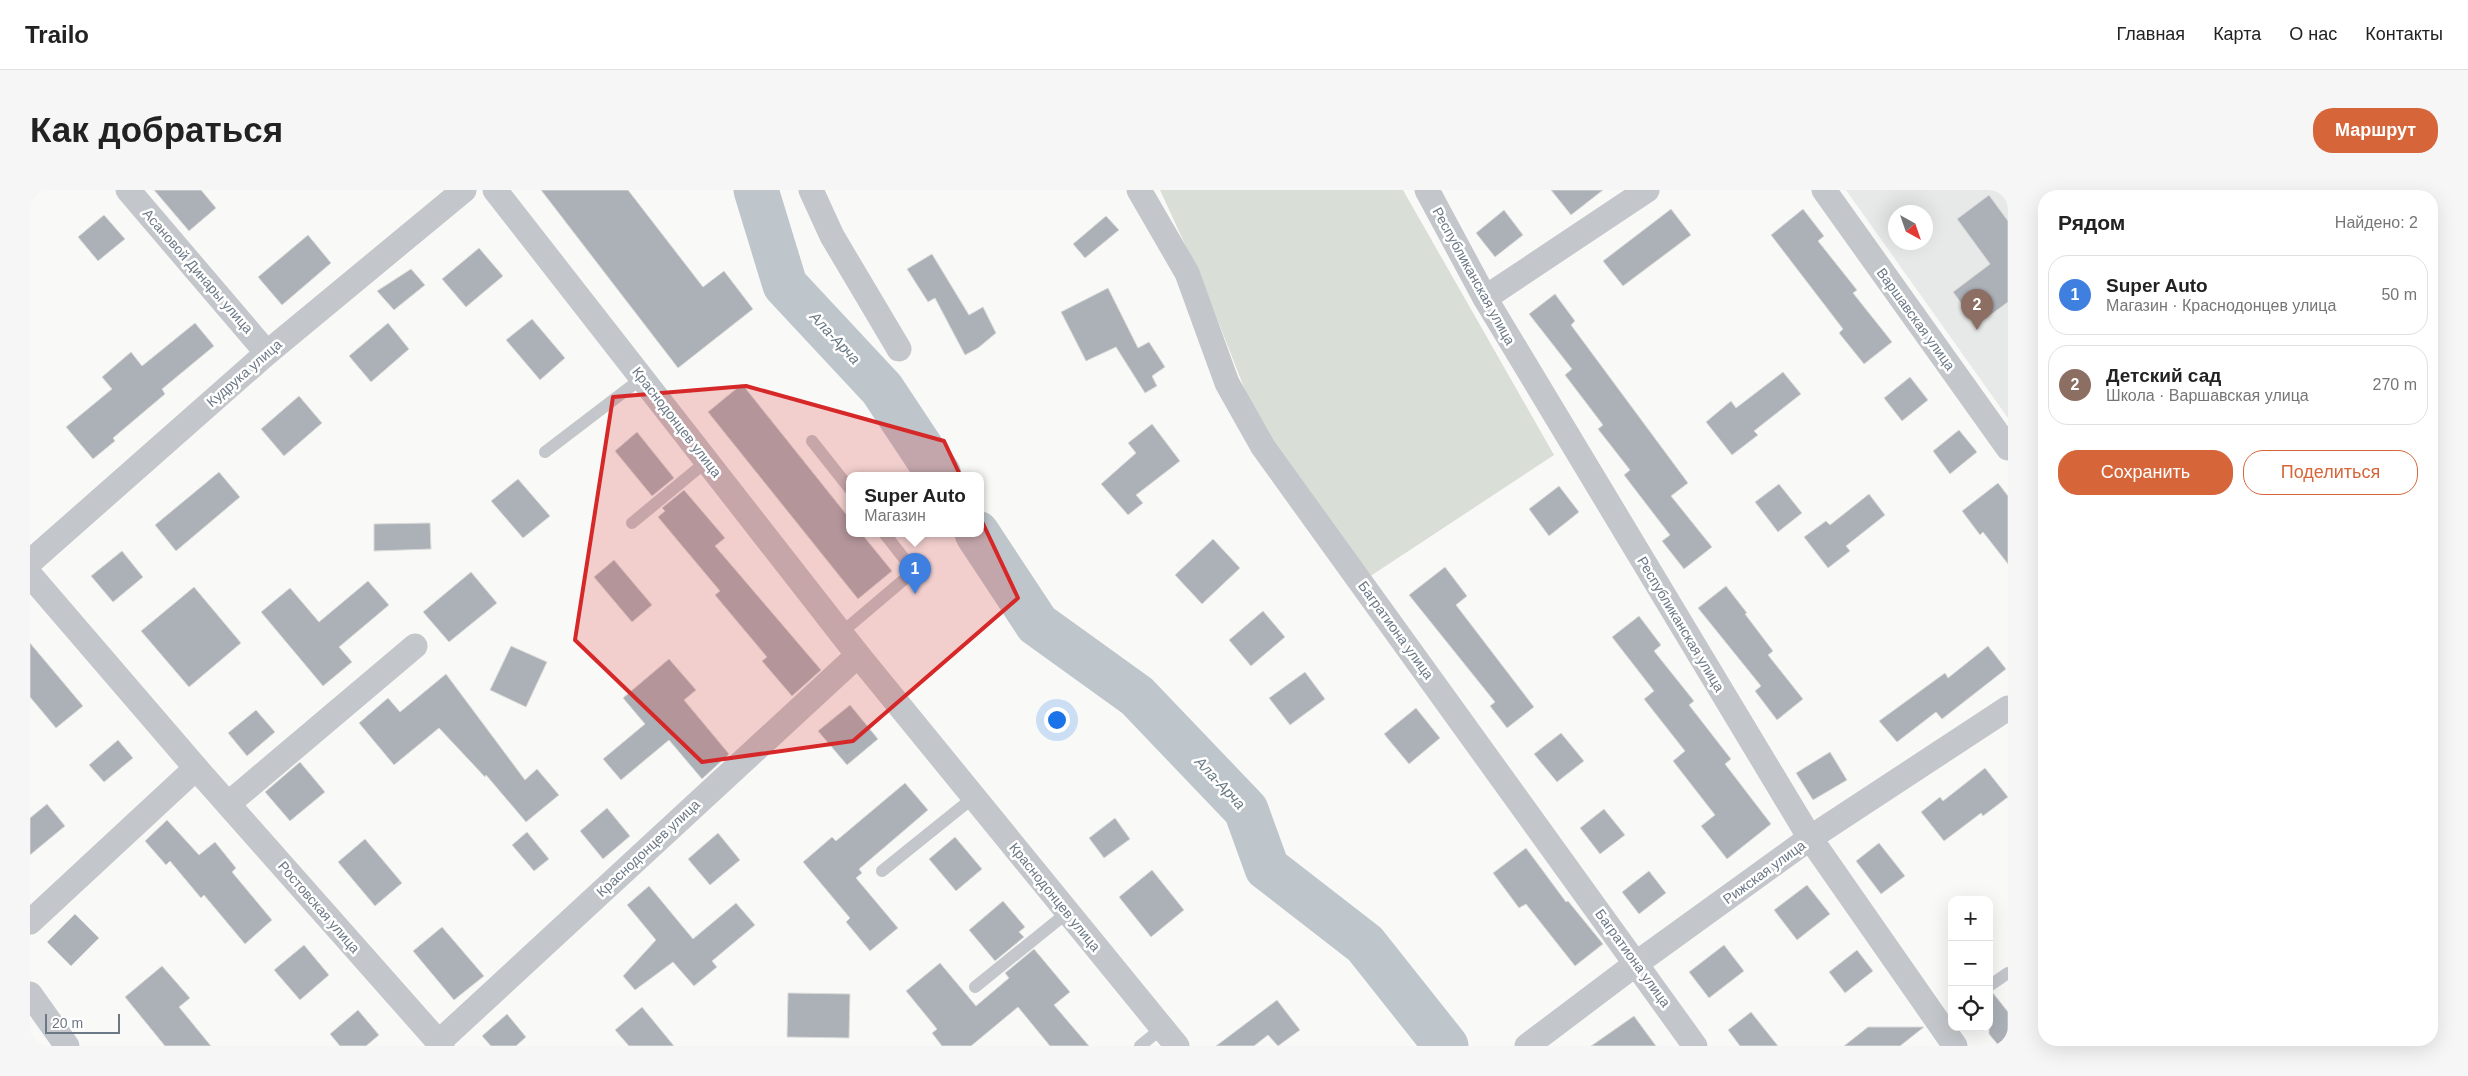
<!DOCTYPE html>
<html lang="ru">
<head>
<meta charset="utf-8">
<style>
  body { margin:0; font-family:Arial,sans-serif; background:#f6f6f6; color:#222 }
  .controls { position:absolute; right:15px; bottom:15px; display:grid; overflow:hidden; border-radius:10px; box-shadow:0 5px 20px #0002 }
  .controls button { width:45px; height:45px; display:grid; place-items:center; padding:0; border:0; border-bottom:1px solid #e0e0e0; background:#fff; color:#222; font:25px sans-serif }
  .compass { position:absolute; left:1858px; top:15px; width:45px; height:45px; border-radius:50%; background:#fff; box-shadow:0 5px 20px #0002; rotate:140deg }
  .scale { position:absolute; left:15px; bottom:12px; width:75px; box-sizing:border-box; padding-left:5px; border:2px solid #6b7886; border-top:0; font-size:14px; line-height:18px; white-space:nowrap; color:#6b7886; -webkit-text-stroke:4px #fff; paint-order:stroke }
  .you { position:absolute; left:1026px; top:529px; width:18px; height:18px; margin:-12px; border:4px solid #fff; border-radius:50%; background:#1a73e8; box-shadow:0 0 0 8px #1a73e833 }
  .badge { display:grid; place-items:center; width:32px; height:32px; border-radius:50%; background:#d6663a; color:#fff; font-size:16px; font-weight:700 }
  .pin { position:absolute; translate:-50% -41px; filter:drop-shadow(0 1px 2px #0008) }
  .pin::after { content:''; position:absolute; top:26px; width:18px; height:15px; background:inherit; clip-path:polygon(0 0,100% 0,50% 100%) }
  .popup { position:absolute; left:816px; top:282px; width:138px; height:65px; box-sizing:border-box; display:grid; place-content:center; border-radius:10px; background:#fff; filter:drop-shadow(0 1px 4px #0005); font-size:16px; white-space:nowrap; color:#767676 }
  .popup b { font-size:19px; color:#222 }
  .popup::after { content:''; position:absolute; left:50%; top:100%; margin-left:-10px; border:10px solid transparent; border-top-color:#fff }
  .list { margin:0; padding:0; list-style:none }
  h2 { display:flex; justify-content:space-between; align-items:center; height:65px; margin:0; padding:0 20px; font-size:21px }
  h2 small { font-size:16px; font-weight:400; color:#767676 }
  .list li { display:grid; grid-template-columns:32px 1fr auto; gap:15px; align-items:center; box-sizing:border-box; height:80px; margin:0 10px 10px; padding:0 10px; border:1px solid #e0e0e0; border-radius:20px }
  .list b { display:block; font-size:19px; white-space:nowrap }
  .list p { margin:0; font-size:16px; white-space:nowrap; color:#767676 }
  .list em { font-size:16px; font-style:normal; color:#767676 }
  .actions { display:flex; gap:10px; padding:15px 20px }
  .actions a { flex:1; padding:11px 0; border:1px solid #d6663a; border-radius:20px; text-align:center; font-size:18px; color:#d6663a }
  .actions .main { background:#d6663a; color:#fff }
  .icon { flex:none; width:28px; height:28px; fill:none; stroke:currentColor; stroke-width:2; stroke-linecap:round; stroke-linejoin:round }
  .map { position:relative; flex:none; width:1978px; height:856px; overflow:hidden; border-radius:20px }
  header { display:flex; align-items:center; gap:30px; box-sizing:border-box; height:70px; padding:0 25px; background:#fff; border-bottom:1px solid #e0e0e0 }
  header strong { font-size:24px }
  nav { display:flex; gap:28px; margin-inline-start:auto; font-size:18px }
  .intro { display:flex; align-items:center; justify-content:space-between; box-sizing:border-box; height:120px; padding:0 30px }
  h1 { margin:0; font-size:35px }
  .button { padding:12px 22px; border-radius:20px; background:#d6663a; color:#fff; font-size:18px; font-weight:700 }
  main { display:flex; gap:30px; padding:0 30px }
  aside { flex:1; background:#fff; border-radius:20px; box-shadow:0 5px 20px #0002 }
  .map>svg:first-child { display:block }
</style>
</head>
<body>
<header>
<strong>Trailo</strong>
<nav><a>Главная</a><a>Карта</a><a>О нас</a><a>Контакты</a></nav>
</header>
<div class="intro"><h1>Как добраться</h1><a class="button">Маршрут</a></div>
<main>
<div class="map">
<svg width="1978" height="856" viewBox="0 0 1978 856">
  <rect width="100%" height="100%" fill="#f9f9f7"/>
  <path fill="#e7e8e8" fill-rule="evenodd" d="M 1816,0 L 1978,0 L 1978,228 ZM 1866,22 L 1896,22 L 1896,52 L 1866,52 Z"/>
  <path fill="#d9ded6" d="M 1130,0 L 1373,0 L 1524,265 L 1336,389 L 1228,233 L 1175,98 Z"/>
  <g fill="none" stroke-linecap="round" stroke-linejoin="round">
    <g stroke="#bec6cc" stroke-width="45">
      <path d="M 726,0 L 755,95 L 852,199 L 909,285"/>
      <path d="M 947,343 L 1007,434 L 1107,506 L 1216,620 L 1237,678 L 1335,754 L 1416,856"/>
    </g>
  </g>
  <g fill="#abb1b7" stroke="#dbdbd9">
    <path d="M 124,0 L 171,0 L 186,18 L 159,41 Z"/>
    <path d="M 511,0 L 598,0 L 673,97 L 694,81 L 723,119 L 648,178 Z"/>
    <path d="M 1521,0 L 1573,0 L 1541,25 Z"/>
    <path d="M 1959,5 L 1978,31 L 1978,112 L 1947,135 L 1923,102 L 1960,74 L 1927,29 Z"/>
    <path d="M 1641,19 L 1661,45 L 1593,96 L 1573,71 Z"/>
    <path d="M 1773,19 L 1794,46 L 1788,51 L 1827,100 L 1823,103 L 1862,152 L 1834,174 L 1809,143 L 1813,139 L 1741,45 Z"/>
    <path d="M 1474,20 L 1493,45 L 1465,67 L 1446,43 Z"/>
    <path d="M 74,25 L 95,49 L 68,71 L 48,47 Z"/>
    <path d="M 1076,26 L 1089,40 L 1055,68 L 1043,54 Z"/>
    <path d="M 278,45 L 301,73 L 252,115 L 228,87 Z"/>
    <path d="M 449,58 L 473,86 L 436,117 L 412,89 Z"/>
    <path d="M 902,64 L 939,125 L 953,117 L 966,143 L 948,158 L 935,165 L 905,108 L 898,112 L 877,79 Z"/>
    <path d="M 381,79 L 395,95 L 364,120 L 347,101 Z"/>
    <path d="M 1078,98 L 1108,158 L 1119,152 L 1135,177 L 1122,186 L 1127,196 L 1115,203 L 1086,157 L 1056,171 L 1031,122 Z"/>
    <path d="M 1525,104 L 1545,131 L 1541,135 L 1658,293 L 1641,306 L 1682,357 L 1654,379 L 1632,351 L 1640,345 L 1594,285 L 1600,280 L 1568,239 L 1573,235 L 1535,185 L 1542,179 L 1499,124 Z"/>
    <path d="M 502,129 L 535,168 L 510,190 L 476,150 Z"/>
    <path d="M 165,133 L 184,156 L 132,199 L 135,204 L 83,248 L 85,251 L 63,269 L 36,237 L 82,199 L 72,187 L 101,162 L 112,176 Z"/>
    <path d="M 358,133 L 379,159 L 341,192 L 319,166 Z"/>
    <path d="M 1753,182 L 1771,204 L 1724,241 L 1728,245 L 1702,265 L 1676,232 L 1701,211 L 1706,218 Z"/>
    <path d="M 1880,187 L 1898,210 L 1872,231 L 1854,208 Z"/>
    <path d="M 712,194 L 820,329 L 820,343 L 831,343 L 862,381 L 828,409 L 678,222 Z"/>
    <path d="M 269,206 L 292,233 L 254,266 L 231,239 Z"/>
    <path d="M 1122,234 L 1150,271 L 1106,305 L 1113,313 L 1098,325 L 1071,294 L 1106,263 L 1098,253 Z"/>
    <path d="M 1929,240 L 1947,262 L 1920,284 L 1903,261 Z"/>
    <path d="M 607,242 L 644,288 L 622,306 L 585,261 Z"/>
    <path d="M 189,282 L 210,307 L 146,361 L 125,335 Z"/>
    <path d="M 488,289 L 520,326 L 493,348 L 461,311 Z"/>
    <path d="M 1968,293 L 1978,306 L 1978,374 L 1953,342 L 1950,345 L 1932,321 Z"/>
    <path d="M 1749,294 L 1772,323 L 1748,342 L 1725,312 Z"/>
    <path d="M 1529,296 L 1549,322 L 1519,346 L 1499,319 Z"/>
    <path d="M 654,300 L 695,348 L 685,356 L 791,480 L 762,506 L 732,471 L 737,467 L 685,405 L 690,401 L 628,327 L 635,321 L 632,318 Z"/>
    <path d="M 1839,304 L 1855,325 L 1816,356 L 1820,361 L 1798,378 L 1774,347 L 1796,331 L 1800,335 Z"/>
    <path d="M 400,333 L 401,359 L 344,361 L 344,334 Z"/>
    <path d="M 1183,349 L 1210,378 L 1172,414 L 1145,385 Z"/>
    <path d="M 92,361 L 113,387 L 83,412 L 61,386 Z"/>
    <path d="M 584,370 L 622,415 L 602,432 L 564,387 Z"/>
    <path d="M 1415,377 L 1437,406 L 1426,415 L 1504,517 L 1477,538 L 1460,516 L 1465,512 L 1379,405 Z"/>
    <path d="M 441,382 L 467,413 L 419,452 L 393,422 Z"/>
    <path d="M 338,391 L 359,415 L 309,457 L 322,472 L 293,496 L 231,422 L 260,398 L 289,432 Z"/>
    <path d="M 1696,396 L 1717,423 L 1715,424 L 1743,461 L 1738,465 L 1773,509 L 1747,530 L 1725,501 L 1731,496 L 1668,418 Z"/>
    <path d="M 164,397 L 211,453 L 159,497 L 111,441 Z"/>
    <path d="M 1233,421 L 1255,447 L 1221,476 L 1199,450 Z"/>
    <path d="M 1609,426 L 1631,455 L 1624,461 L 1664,511 L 1659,515 L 1701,569 L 1695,574 L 1741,634 L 1697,669 L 1671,636 L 1685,625 L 1643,571 L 1655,561 L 1614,509 L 1624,501 L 1582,447 Z"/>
    <path d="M 0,453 L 53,516 L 26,538 L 0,507 Z"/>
    <path d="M 481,456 L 517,472 L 496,517 L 460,500 Z"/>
    <path d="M 1958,456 L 1976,479 L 1912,529 L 1906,522 L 1867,552 L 1849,531 L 1915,483 L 1918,488 Z"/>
    <path d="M 639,469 L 666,500 L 654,510 L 699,564 L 672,589 L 639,550 L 591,590 L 573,569 L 615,534 L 593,508 Z"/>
    <path d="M 1275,482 L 1295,509 L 1260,535 L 1239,508 Z"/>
    <path d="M 416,484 L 495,590 L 507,579 L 529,605 L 496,632 L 456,585 L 455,587 L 409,538 L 364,575 L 329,533 L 358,508 L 370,522 Z"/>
    <path d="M 820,515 L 848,549 L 817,575 L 788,541 Z"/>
    <path d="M 1386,518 L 1410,548 L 1379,574 L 1354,544 Z"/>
    <path d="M 226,520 L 245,542 L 217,566 L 198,543 Z"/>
    <path d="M 1531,543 L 1554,571 L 1527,592 L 1504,564 Z"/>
    <path d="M 88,550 L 103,568 L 74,592 L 59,575 Z"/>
    <path d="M 1800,562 L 1817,590 L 1783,610 L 1766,583 Z"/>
    <path d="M 270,572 L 295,602 L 260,631 L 235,602 Z"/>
    <path d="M 1955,578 L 1978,607 L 1953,626 L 1951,623 L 1914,651 L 1891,622 L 1910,607 L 1913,611 Z"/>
    <path d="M 875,593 L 898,620 L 829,679 L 832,683 L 826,688 L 868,738 L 840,761 L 816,732 L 820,728 L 773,672 L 802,647 L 806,651 Z"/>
    <path d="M 17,614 L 35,636 L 0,665 L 0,628 Z"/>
    <path d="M 577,618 L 600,646 L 573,669 L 550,641 Z"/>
    <path d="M 1574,619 L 1595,645 L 1570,664 L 1550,638 Z"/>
    <path d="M 1085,628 L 1100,649 L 1074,668 L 1059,648 Z"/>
    <path d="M 137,630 L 169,665 L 185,652 L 206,678 L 202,682 L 242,730 L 215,754 L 174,705 L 171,708 L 140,671 L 136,675 L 115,651 Z"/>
    <path d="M 497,642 L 519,669 L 504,681 L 482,655 Z"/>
    <path d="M 688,643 L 710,670 L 680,695 L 658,669 Z"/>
    <path d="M 925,647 L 952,679 L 926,701 L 899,669 Z"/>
    <path d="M 335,649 L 372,693 L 345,716 L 308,672 Z"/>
    <path d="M 1849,653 L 1875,686 L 1851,704 L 1826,671 Z"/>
    <path d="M 1496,658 L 1536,712 L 1538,711 L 1573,754 L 1545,776 L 1496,714 L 1489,718 L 1463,683 Z"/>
    <path d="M 1122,680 L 1154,720 L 1121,747 L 1089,707 Z"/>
    <path d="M 1619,681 L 1636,703 L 1609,724 L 1592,702 Z"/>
    <path d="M 1777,695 L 1800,724 L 1767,750 L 1744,720 Z"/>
    <path d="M 619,696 L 663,749 L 706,713 L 725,735 L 682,771 L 687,777 L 664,796 L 643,772 L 605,800 L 593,786 L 626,750 L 597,715 Z"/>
    <path d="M 973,711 L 995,737 L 989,742 L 994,747 L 965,771 L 939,740 Z"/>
    <path d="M 45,724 L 69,748 L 41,776 L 17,752 Z"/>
    <path d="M 412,737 L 454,786 L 424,810 L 383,761 Z"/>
    <path d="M 274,755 L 299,785 L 270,810 L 244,780 Z"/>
    <path d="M 1694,755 L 1714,781 L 1679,808 L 1659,782 Z"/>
    <path d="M 1004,759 L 1040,802 L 1024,815 L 1059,856 L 1020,856 L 988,817 L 941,856 L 912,856 L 902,843 L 907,839 L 876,801 L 910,773 L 946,816 L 979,788 L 975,783 Z"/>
    <path d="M 1827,760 L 1843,781 L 1815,803 L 1799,782 Z"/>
    <path d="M 132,776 L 160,808 L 149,817 L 181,856 L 135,856 L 95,807 Z"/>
    <path d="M 758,803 L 820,804 L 819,848 L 757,847 Z"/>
    <path d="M 1963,803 L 1978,822 L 1978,856 L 1969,856 L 1959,844 L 1959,804 Z"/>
    <path d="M 1247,810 L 1270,840 L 1248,856 L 1238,845 L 1224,856 L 1186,856 Z"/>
    <path d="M 612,817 L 644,856 L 599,856 L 585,840 Z"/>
    <path d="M 328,820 L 349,845 L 336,856 L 310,856 L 300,844 Z"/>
    <path d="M 1721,822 L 1748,856 L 1710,856 L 1698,840 Z"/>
    <path d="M 477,824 L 496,847 L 486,856 L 461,856 L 452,846 Z"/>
    <path d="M 1604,826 L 1626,856 L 1561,856 Z"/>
    <path d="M 1838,837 L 1894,837 L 1870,856 L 1814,856 Z"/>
  </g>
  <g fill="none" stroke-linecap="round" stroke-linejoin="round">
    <g stroke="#c3c6ca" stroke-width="12">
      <path d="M 782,251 L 820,299"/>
      <path d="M 515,262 L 612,188"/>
      <path d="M 602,333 L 677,271"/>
      <path d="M 811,443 L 884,381 L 854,343"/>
      <path d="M 852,681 L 944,607"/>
      <path d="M 1959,796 L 1978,783"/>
      <path d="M 945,797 L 1038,722"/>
      <path d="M 1110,856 L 1132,838"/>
    </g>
    <g stroke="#c3c6ca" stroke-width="25">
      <path d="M 98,0 L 237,163"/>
      <path d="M 465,0 L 828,465 L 1147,856"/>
      <path d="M 781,0 L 802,46 L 869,159"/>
      <path d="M 1109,0 L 1157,83 L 1197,193 L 1233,257 L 1665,856"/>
      <path d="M 1397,0 L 1455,108 L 1780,648 L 1925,856"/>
      <path d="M 1794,0 L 1978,258"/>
      <path d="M 1455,108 L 1617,0"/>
      <path d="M 0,372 L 237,163 L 434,0"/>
      <path d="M 0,385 L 166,578 L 412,856"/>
      <path d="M 198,614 L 385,456"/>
      <path d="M 0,732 L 166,578"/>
      <path d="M 0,804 L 37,856"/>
      <path d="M 409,852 L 828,465"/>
      <path d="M 1497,856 L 1607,773 L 1780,648 L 1978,518"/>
    </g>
  </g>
  <path fill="#d62828" fill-opacity="0.2" stroke="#d62828" stroke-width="4" stroke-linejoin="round" d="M 716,196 L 914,251 L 988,408 L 823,551 L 672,572 L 545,450 L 583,207 Z"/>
  <g text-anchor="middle" stroke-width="5" stroke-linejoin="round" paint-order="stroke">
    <g font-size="14" fill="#6b7886" stroke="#fff">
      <text transform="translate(168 81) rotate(49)" y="5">Асановой Динары улица</text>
      <text transform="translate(1444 86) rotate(61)" y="5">Республиканская улица</text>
      <text transform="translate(1886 129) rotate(54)" y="5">Варшавская улица</text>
      <text transform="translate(214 183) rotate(-41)" y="5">Кудрука улица</text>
      <text transform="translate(647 232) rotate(52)" y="5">Краснодонцев улица</text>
      <text transform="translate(1651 434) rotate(59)" y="5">Республиканская улица</text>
      <text transform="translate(1366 440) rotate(54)" y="5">Багратиона улица</text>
      <text transform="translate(618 658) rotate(-43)" y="5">Краснодонцев улица</text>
      <text transform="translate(1734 682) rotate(-36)" y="5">Рижская улица</text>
      <text transform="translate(1025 707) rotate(51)" y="5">Краснодонцев улица</text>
      <text transform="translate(289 717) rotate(49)" y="5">Ростовская улица</text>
      <text transform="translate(1603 768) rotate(54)" y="5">Багратиона улица</text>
    </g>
    <g font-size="15" font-style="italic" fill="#677880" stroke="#fff">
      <text transform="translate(805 148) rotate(47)" y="5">Ала-Арча</text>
      <text transform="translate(1190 593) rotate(47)" y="5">Ала-Арча</text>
    </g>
  </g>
</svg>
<div class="controls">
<button>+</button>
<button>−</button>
<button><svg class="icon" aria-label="locate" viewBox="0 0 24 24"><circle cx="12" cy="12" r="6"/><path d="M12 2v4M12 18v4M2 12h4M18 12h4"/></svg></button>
</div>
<svg class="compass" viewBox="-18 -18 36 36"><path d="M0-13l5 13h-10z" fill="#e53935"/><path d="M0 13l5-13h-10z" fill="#767676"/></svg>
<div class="scale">20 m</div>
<div class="you"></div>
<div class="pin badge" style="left:885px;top:404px;background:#3f7fe0">1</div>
<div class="popup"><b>Super Auto</b>Магазин</div>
<div class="pin badge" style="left:1947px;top:140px;background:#8d6e63">2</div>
</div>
<aside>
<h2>Рядом<small>Найдено: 2</small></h2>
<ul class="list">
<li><span class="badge" style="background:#3f7fe0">1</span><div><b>Super Auto</b><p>Магазин · Краснодонцев улица</p></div><em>50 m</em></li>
<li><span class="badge" style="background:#8d6e63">2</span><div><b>Детский сад</b><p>Школа · Варшавская улица</p></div><em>270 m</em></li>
</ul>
<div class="actions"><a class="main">Сохранить</a><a>Поделиться</a></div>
</aside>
</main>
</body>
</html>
